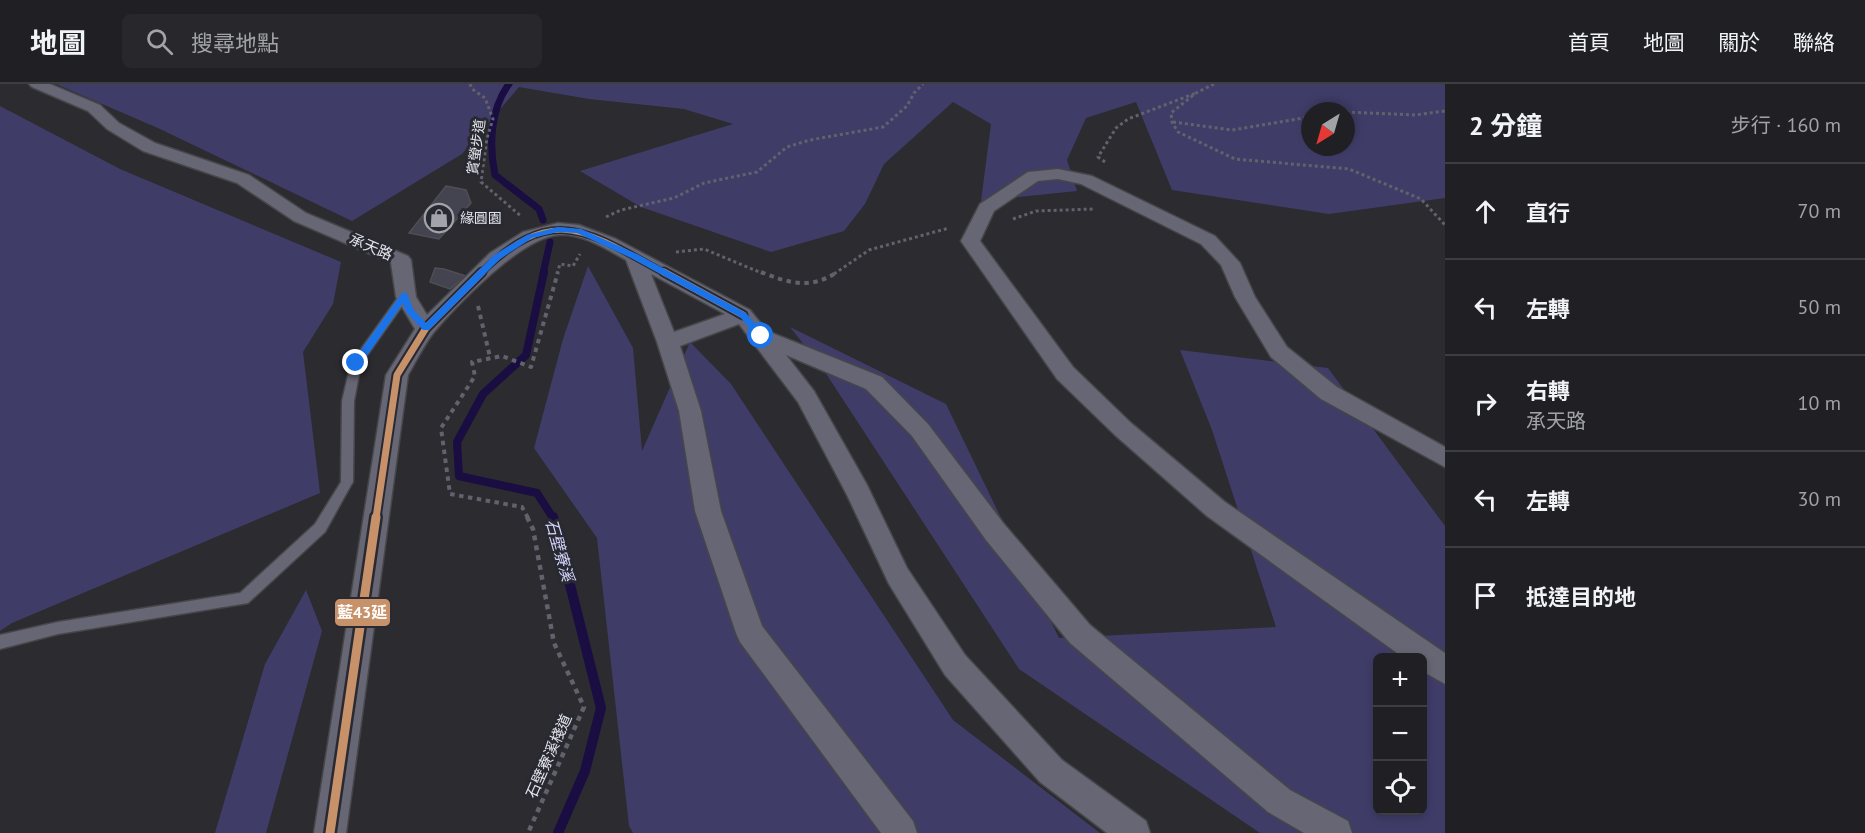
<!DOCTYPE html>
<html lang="zh-TW">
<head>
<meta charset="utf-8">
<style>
  body { margin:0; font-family:"PT Sans","Noto Sans TC",sans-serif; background:#28282c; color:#f1f3f6 }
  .controls { position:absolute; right:18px; bottom:18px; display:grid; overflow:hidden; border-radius:9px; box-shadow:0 3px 9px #0003 }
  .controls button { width:54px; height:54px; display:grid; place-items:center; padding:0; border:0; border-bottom:2px solid #3d3e41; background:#202024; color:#f1f3f6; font:30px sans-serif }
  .compass { position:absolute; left:1301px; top:18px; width:54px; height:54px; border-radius:50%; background:#202024; box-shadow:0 3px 9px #0003; rotate:217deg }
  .stop { position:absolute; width:18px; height:18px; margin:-14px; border:4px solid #1a73e8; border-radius:50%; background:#fff }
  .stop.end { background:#1a73e8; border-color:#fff; box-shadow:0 2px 6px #0008 }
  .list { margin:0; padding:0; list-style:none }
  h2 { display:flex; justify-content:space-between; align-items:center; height:78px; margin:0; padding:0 24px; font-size:26px }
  h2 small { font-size:20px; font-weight:400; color:#a2a3a6 }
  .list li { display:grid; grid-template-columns:39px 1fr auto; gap:18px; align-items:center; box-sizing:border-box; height:96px; padding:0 24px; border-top:2px solid #3d3e41 }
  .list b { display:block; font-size:22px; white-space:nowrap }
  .list p { margin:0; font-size:20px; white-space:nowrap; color:#a2a3a6 }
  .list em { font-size:20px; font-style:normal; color:#a2a3a6 }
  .icon { flex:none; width:33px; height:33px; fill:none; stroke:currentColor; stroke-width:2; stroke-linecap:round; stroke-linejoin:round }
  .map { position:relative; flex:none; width:1445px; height:749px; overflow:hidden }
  header { display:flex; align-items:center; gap:36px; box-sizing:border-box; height:84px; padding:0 30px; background:#202024; border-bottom:2px solid #3d3e41 }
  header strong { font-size:28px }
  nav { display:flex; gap:33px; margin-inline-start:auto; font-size:21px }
  .search { width:420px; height:54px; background:#28282c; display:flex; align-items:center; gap:15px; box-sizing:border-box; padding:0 21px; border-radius:9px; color:#a2a3a6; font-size:22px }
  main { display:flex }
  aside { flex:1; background:#202024 }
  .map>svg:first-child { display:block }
</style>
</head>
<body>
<header>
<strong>地圖</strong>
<div class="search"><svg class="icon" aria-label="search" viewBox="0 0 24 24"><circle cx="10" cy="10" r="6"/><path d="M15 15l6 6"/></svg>搜尋地點</div>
<nav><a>首頁</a><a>地圖</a><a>關於</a><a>聯絡</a></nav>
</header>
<main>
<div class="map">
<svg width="1445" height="749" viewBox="0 0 1445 749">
  <rect width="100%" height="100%" fill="#2b2b30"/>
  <g fill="#3f3d68" fill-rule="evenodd">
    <path d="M 56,0 L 1445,0 L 1445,114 L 1329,130 L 1172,106 L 1136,18 L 1086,34 L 1067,76 L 1077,107 L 981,117 L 991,40 L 953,18 L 884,80 L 865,120 L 844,147 L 771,168 L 641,123 L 580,87 L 733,40 L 684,25 L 589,15 L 519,3 L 462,70 L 352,137 L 160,45 ZM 1310,27 L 1346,27 L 1346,63 L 1310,63 Z"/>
    <path d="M 0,22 L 120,85 L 341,178 L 333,220 L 303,268 L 320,409 L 12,539 L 0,547 Z"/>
    <path d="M 588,182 L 633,264 L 642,367 L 690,258 L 731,300 L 953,636 L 1100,749 L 633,749 L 629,742 L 597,454 L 534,364 L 563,255 Z"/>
    <path d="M 790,243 L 946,320 L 1059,554 L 1276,543 L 1212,346 L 1180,266 L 1328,284 L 1445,442 L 1445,749 L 1260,749 L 1019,585 L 823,285 ZM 1378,574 L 1422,574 L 1422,726 L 1378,726 Z"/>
    <path d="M 306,506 L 322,547 L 266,749 L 215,749 L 265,580 Z"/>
  </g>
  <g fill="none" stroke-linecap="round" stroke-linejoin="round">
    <g stroke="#190d42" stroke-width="7">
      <path d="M 509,0 C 490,25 489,62 495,91 L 539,125 L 543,136"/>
      <path d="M 543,190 L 550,158"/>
    </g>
    <path stroke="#190d42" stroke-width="8" d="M 544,188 L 526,271 L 483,310 L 457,358 L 459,392 L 537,409 L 553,434"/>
    <path stroke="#190d42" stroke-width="10" d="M 553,433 L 601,624 L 585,687 L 558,749"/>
  </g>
  <g fill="#444350" stroke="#4f4f53" stroke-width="1.5">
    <path d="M 446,102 L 466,106 L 471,119 L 439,155 L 409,149 Z"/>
    <path d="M 435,184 L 444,185 L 466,192 L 450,205 L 430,198 Z"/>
  </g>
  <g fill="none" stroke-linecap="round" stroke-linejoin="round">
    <g stroke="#464649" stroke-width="3">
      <path id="lane" d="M 405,208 L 410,211 L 361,280 L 354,317 L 353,398 L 351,401 L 325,448 L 248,519 L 58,550 L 0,565 L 0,551 L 58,538 L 240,509 L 315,440 L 341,398 L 342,317 L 351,279 L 401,209 Z"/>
    </g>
    <g stroke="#464649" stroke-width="3">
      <g id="street">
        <path d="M 29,0 L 50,0 L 100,21 L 119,39 L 155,59 L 249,91 L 306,129 L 408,172 L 411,176 L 416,213 L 427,231 L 490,169 L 523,148 L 558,139 L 579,141 L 616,155 L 750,226 L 767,247 L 882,293 L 928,340 L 1004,440 L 1090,541 L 1290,706 L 1348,737 L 1352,749 L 1304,749 L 1268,728 L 1070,559 L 986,456 L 912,352 L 866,305 L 786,271 L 814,307 L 867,401 L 907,484 L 965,571 L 1062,676 L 1146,737 L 1150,749 L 1107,749 L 1040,698 L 945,591 L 889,500 L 847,411 L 798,318 L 739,240 L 680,262 L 701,327 L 721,427 L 762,542 L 913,737 L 917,749 L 881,749 L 740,558 L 736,549 L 695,427 L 679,327 L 657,258 L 626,176 C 606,165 582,149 558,151 C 521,154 458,220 434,248 C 424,261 416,277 408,291 L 346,749 L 314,749 L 386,291 L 415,245 L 396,213 L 391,179 L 294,137 L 237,99 L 143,67 L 107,45 L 88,27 L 32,3 ZM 651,190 L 725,230 L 674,248 Z"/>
        <path d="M 1058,85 L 1092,92 L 1215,152 L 1240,179 L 1255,213 L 1287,263 L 1337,303 L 1445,363 L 1445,383 L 1321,315 L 1271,273 L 1235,213 L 1221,181 L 1201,160 L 1081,100 L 1058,95 L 1038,97 L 994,127 L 980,157 L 1073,283 L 1131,339 L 1225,418 L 1445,569 L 1445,600 L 1422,587 L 1422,574 L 1404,574 L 1207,432 L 1115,351 L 1057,295 L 961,157 L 980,120 L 1028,88 Z"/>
      </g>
    </g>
    <g stroke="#62626c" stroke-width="3" stroke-dasharray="3 3" stroke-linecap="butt">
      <path d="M 470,0 L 472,5 L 485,14 L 493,35 L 487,54 L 481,98 L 522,133"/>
      <path d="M 1214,0 L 1196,9 L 1171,29 L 1172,38 L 1178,48 L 1235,75 L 1349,85 L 1421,115 L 1445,141"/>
      <path d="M 1346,28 L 1415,31 L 1445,27"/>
      <path d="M 1173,38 L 1232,46 L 1310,33"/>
      <path d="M 1105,78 L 1098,73 L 1116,44 L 1128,35 L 1196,9"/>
      <path d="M 606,133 L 621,126 L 674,114 L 704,99 L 757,88 L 787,63 L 810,56 L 883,43 L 907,22 L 914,9 L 923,0"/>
      <path d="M 1013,135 L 1036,127 L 1094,125"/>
      <path d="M 676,168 L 704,165 L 764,190"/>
      <path d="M 557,190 L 560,180 L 573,182 L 580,170"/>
      <path d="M 834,190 L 869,166 L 949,144"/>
    </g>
    <g stroke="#62626c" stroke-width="4" stroke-dasharray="4.5 4.5" stroke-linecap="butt">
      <path d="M 761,188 C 788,199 811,206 837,188"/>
      <path d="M 478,222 L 490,273"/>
      <path d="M 528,434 L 522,423 L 450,410 L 441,344 L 475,292 L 472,278 L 502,272 L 531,283 L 558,188"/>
    </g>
    <path stroke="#62626c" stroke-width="4.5" stroke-dasharray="5 5" stroke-linecap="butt" d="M 527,433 L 533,445 L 554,559 L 584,623 L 528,749"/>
    <use href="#lane" fill="#666674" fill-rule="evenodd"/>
    <use href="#street" fill="#666674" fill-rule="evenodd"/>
    <g stroke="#292932" stroke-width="8">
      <path id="bus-1-far2" d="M 480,190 C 553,117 589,148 666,190"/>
    </g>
    <g stroke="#292932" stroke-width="11">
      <g id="bus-1-far1">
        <path d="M 664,188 L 743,231"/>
        <path d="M 376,434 L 397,291 L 426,244 L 482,188"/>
      </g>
    </g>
    <g stroke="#292932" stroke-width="14">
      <path id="bus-1" d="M 330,749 L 376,433"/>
    </g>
    <use href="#bus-1-far2" stroke="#c7916a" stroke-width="5"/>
    <use href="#bus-1-far1" stroke="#c7916a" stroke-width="7"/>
    <use href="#bus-1" stroke="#c7916a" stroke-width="9"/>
  </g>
  <path fill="#1a73e8" d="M 558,143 L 581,145 L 637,170 L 746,229 L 765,252 L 758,254 L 740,233 L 631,174 L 577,149 L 558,148 L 532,154 L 500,175 L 429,246 L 423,246 L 406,228 L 403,219 L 360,282 L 353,282 L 353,277 L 402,209 L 407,209 L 413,225 L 426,239 L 494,171 L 527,151 Z"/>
  <defs>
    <g id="shop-ring" transform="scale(1.5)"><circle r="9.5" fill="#292932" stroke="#a3a4aa" stroke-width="1.5"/><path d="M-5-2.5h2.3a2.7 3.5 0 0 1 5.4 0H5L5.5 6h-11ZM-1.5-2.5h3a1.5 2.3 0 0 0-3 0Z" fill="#a3a4aa"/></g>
  </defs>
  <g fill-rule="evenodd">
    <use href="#shop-ring" x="439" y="134"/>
  </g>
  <g text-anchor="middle" stroke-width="6" stroke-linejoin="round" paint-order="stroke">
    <g font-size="14" fill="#e4e5eb" stroke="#292932">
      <text transform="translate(476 63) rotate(-82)" y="5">賞螢步道</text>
    </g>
    <g font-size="14" fill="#e4e5eb" stroke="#292932" text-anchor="start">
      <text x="460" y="139">緣圓園</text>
    </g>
    <g font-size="15" fill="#e4e5eb" stroke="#292932">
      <text transform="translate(371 163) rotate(23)" y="5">承天路</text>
      <text transform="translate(549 672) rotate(-66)" y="5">石壁寮溪棧道</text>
    </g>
    <g font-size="16" font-style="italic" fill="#d4d5fc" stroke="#292932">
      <text transform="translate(560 466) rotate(74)" y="6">石壁寮溪</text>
    </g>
  </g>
  <rect stroke="#292932" stroke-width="2" x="334" y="514" width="57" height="29" rx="6" fill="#c7916a"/>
  <g font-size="16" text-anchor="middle" font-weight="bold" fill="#fff">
    <text x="362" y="534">藍43延</text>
  </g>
</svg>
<div class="controls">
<button>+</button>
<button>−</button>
<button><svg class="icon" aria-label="locate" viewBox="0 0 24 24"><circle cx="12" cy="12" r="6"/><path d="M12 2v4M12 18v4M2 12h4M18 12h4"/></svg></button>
</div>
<svg class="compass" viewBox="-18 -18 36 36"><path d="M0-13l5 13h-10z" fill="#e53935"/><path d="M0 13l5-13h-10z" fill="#a2a3a6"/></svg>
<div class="stop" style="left:761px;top:252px"></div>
<div class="stop end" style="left:356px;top:279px"></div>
</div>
<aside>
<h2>2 分鐘<small>步行 · 160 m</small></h2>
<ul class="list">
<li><svg class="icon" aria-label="ahead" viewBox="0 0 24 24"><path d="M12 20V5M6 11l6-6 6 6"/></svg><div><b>直行</b></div><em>70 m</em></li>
<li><svg class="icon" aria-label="left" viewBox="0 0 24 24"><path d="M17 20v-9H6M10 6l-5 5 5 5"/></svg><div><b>左轉</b></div><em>50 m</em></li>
<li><svg class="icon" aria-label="right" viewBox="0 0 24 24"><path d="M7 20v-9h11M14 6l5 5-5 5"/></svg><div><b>右轉</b><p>承天路</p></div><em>10 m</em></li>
<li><svg class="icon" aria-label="left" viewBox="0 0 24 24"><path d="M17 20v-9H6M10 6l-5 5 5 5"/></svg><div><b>左轉</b></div><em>30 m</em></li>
<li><svg class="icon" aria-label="arrive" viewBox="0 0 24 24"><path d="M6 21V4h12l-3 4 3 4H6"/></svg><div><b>抵達目的地</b></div></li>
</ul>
</aside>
</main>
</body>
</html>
